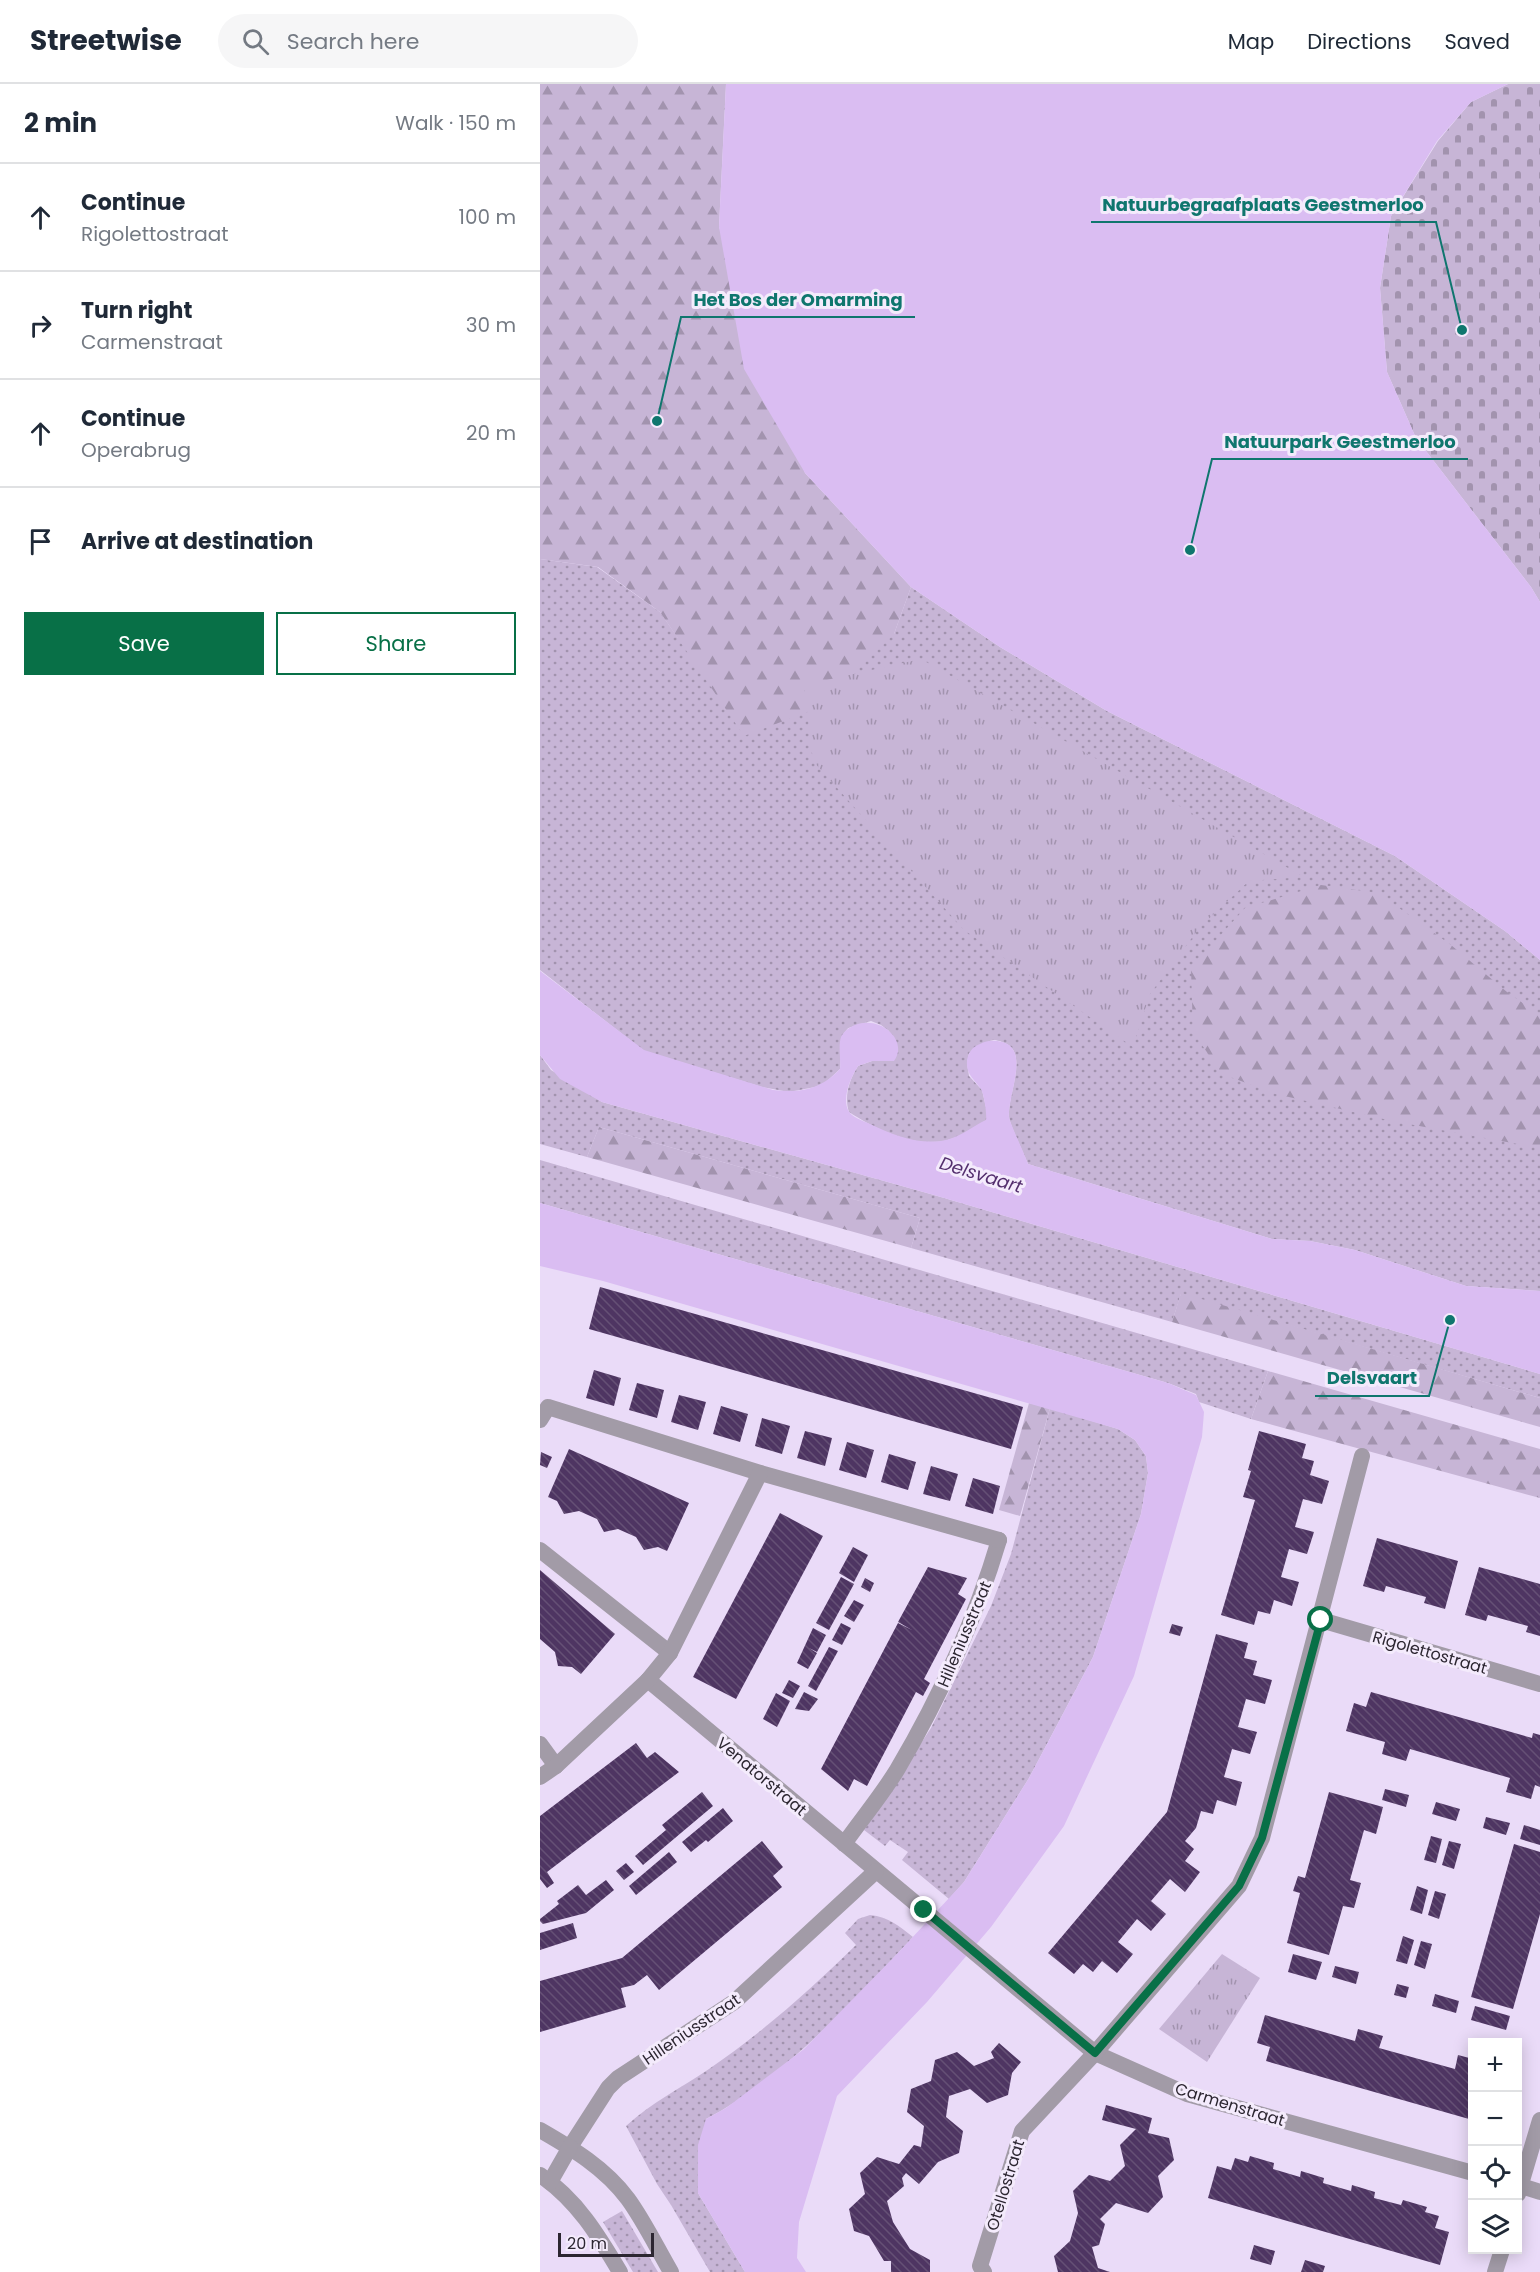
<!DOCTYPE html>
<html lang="en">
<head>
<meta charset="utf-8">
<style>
  body { margin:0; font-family:Poppins,sans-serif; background:#f6f6f7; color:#1f2937 }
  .controls { position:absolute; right:18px; bottom:18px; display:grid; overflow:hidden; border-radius:0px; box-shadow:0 3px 15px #0003 }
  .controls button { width:54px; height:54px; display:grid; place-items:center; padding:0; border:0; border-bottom:2px solid #e0e1e3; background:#fff; color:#1f2937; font:30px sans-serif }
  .scale { position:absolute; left:18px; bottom:15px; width:96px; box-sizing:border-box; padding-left:6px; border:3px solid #2c2631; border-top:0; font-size:16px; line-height:21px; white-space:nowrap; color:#2c2631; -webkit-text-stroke:4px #f4ebfc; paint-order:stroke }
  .stop { position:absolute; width:18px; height:18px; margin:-14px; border:4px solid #087047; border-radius:50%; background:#fff }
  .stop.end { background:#087047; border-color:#fff; box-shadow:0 2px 6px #0008 }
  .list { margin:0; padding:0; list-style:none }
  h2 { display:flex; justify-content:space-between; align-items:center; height:78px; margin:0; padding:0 24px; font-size:26px }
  h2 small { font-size:20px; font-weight:400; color:#747a83 }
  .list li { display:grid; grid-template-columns:39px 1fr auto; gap:18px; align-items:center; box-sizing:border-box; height:108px; padding:0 24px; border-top:2px solid #e0e1e3 }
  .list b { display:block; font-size:22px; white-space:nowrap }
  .list p { margin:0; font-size:20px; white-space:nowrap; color:#747a83 }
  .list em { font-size:20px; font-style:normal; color:#747a83 }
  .actions { display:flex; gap:12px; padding:18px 24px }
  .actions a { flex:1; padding:14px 0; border:2px solid #087047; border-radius:0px; text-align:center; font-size:21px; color:#087047 }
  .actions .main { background:#087047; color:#fff }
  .icon { flex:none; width:33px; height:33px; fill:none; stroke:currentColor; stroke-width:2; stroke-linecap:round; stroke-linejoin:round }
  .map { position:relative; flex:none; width:1000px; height:2188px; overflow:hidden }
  header { display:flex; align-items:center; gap:36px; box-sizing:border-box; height:84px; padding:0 30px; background:#fff; border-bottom:2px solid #e0e1e3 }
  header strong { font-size:28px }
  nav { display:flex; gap:33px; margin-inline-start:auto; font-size:21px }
  .search { width:420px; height:54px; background:#f6f6f7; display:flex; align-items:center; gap:15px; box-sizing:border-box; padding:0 21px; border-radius:33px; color:#747a83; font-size:22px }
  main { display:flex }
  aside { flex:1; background:#fff }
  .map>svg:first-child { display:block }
</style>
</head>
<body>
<header>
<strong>Streetwise</strong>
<div class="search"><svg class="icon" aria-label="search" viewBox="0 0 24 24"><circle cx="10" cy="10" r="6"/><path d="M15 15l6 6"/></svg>Search here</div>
<nav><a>Map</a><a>Directions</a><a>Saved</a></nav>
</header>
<main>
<aside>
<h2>2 min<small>Walk · 150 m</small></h2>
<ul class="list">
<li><svg class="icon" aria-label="ahead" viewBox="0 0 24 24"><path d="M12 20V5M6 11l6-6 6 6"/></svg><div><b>Continue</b><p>Rigolettostraat</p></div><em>100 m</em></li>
<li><svg class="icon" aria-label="right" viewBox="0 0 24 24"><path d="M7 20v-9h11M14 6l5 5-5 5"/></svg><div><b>Turn right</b><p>Carmenstraat</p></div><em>30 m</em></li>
<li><svg class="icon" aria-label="ahead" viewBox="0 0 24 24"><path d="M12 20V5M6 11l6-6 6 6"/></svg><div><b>Continue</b><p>Operabrug</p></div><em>20 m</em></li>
<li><svg class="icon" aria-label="arrive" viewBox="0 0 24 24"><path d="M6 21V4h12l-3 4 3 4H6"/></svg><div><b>Arrive at destination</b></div></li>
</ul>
<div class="actions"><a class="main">Save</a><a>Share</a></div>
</aside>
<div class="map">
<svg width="1000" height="2188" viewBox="0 0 1000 2188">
  <defs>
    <pattern id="grass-dots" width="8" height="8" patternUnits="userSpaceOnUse" patternTransform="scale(1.5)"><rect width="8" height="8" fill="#c7b5d6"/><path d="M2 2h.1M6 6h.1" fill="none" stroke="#a293ae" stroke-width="1.8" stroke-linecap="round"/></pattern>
    <pattern id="forest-firs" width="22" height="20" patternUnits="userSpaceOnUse" patternTransform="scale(1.5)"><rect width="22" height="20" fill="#c7b5d6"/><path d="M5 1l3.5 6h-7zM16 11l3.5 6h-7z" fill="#a293ae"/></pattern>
    <pattern id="cemetery-stones" width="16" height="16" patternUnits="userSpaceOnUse" patternTransform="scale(1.5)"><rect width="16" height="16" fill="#c7b5d6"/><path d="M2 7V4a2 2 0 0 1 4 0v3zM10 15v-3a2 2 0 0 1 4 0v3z" fill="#a293ae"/></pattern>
    <pattern id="park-tufts" width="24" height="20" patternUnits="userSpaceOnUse" patternTransform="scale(1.5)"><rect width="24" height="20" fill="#c7b5d6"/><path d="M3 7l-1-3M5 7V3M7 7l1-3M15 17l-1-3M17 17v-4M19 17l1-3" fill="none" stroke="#a293ae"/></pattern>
    <pattern id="building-back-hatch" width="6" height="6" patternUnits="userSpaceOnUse" patternTransform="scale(1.5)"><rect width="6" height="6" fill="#4e3562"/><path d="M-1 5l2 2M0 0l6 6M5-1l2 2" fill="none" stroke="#655075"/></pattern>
  </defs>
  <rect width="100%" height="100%" fill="#eadbf8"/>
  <g fill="url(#grass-dots)">
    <path d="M 0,475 L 57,483 L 120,528 L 138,554 L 354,550 L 371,503 L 460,563 L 567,627 L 855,772 L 965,847 L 1000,876 L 1000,1207 L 926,1202 L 815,1166 L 770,1157 L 732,1155 L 488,1080 C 484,1070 470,1041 469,1033 C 467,1011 491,966 462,958 C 461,957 455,956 453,956 C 445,958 436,965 429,969 L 427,979 L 429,992 L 442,1006 L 447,1028 L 447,1036 C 437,1041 428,1048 419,1052 C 383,1069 338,1047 309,1028 C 304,1013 309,996 318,982 L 332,977 L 353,977 L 349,947 L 341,941 L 331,937 L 308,944 L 302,952 L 300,985 L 285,999 L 275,1003 L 249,1008 L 222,1003 L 104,967 L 0,886 Z"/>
    <path d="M 0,971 L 11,986 L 62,1018 L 394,1111 L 1000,1290 L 1000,1314 L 641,1210 L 632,1238 L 371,1164 L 380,1134 L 59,1043 L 47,1073 L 0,1060 Z"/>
    <path d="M 0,1076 L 728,1287 L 711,1335 L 659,1318 L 656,1310 L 628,1299 L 0,1119 Z"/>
    <path d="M 510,1324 L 578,1345 L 595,1356 L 606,1372 L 608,1389 L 601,1430 L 553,1573 L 489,1694 L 424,1798 L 409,1815 L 362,1776 L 368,1768 L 350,1756 L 345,1762 L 324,1746 L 391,1644 L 451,1522 L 471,1470 Z"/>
    <path d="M 330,1831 C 349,1833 359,1842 373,1853 C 314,1916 243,1995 166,2035 L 158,2109 L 205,2188 L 170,2188 L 131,2121 L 117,2100 L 86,2042 C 111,2019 141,2004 169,1985 C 222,1949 270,1906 316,1861 L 305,1849 L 318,1835 Z"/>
    <path d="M 82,2127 L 118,2188 L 93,2188 L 63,2138 Z"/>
  </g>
  <g fill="url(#forest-firs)">
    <path d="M 0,0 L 186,0 L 179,143 L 265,389 L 371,503 L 354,550 L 304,599 L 267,628 L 204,652 L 120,528 L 58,483 L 0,475 Z"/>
    <path d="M 781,801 L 838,809 L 911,861 L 967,908 L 1000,931 L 1000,1064 L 852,1037 L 736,1010 L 682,990 L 653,948 L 651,884 L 705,824 Z"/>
    <path d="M 59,1043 L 380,1134 L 371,1164 L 47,1073 Z"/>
    <path d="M 641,1209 L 1000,1314 L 1000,1343 L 632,1238 Z"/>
    <path d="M 728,1287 L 1000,1365 L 1000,1414 L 711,1335 Z"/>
    <path d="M 489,1319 L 510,1324 L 480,1432 L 459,1426 Z"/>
  </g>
  <path fill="url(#cemetery-stones)" d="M 968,0 L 1000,0 L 1000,518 L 991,503 L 876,354 L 847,288 L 840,204 L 851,132 L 898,57 L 931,18 Z"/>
  <g fill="url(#park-tufts)">
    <path d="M 381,575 L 764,793 L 709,797 L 660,843 L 610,910 L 593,963 L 424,846 L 273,677 L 264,601 Z"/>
    <path d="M 682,1870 L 720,1894 L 667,1978 L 619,1945 Z"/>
  </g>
  <g fill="#dabdf2">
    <path d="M 186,0 L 968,0 L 931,18 L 897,57 L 851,132 L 840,204 L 847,288 L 876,354 L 991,503 L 1000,518 L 1000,876 L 965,847 L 855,772 L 567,627 L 460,563 L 371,503 L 265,389 L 204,285 L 179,143 Z"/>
    <path d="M 0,887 L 104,966 L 233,1006 C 260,1009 280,1006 300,985 C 301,975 298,962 301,953 C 304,947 310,943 315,941 C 341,931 369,957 354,977 L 332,977 L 318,982 C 311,993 302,1013 308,1026 C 311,1033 323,1037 330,1040 C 353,1051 375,1060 401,1057 C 418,1055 431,1043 446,1036 C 447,1030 444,1010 441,1005 C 434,995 426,991 427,977 C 428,969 432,963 440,960 C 447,956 455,956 462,958 C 491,965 467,1012 469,1033 C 470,1040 485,1070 488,1080 L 732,1155 L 770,1157 L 815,1166 L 926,1202 L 1000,1207 L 1000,1290 L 394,1111 L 62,1018 L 20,995 L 0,971 Z"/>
    <path d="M 0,1119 L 628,1299 L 656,1311 L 664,1328 L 662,1353 L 594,1592 L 524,1742 L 451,1843 L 387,1918 L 297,2012 L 259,2138 L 257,2174 L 266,2188 L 205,2188 L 158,2109 L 158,2061 L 166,2035 L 186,2024 L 264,1965 L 356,1871 L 424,1798 L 489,1694 L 553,1573 L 601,1430 L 608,1389 L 606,1372 L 595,1356 L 578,1345 L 63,1197 L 0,1182 Z"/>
  </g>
  <g fill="url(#building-back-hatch)">
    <path d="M 60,1203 L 483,1323 L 471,1365 L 49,1245 Z"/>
    <path d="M 54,1286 L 81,1294 L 74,1322 L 46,1314 Z"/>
    <path d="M 97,1299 L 124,1306 L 117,1334 L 89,1326 Z"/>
    <path d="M 139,1311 L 166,1318 L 158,1346 L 131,1338 Z"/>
    <path d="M 181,1322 L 208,1330 L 200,1358 L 173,1350 Z"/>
    <path d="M 222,1334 L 250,1342 L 242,1370 L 215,1362 Z"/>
    <path d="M 265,1347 L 292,1354 L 285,1382 L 257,1374 Z"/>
    <path d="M 719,1347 L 766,1360 L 762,1374 L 774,1377 L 770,1391 L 789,1397 L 782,1420 L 763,1415 L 755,1443 L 774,1448 L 767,1470 L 749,1465 L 741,1493 L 759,1498 L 752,1522 L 734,1516 L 730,1530 L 718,1527 L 714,1541 L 681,1531 L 715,1416 L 703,1413 L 711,1387 L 708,1386 Z"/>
    <path d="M 307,1358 L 334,1366 L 326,1394 L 299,1386 Z"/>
    <path d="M 29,1365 L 149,1419 L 127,1467 L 118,1463 L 104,1466 L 96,1453 L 78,1445 L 64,1448 L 57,1435 L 39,1427 L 24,1430 L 17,1417 L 8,1413 Z"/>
    <path d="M 1,1368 L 12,1373 L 7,1384 L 0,1381 Z"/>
    <path d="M 349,1370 L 376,1378 L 368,1406 L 341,1398 Z"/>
    <path d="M 391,1382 L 418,1390 L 410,1417 L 383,1410 Z"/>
    <path d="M 433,1394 L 460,1402 L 453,1430 L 425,1422 Z"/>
    <path d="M 240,1429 L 283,1452 L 196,1615 L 153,1593 Z"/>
    <path d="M 837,1454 L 918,1477 L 905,1525 L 884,1519 L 886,1513 L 846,1502 L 844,1508 L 823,1502 Z"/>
    <path d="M 313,1463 L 328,1471 L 314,1498 L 299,1489 Z"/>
    <path d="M 388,1483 L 427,1494 L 418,1510 L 426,1515 L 384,1595 L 390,1599 L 383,1612 L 376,1608 L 327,1702 L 314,1695 L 308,1707 L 281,1685 L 358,1539 L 372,1546 L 358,1538 Z"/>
    <path d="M 939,1483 L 1000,1500 L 1000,1552 L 986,1548 L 988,1542 L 948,1531 L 946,1537 L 925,1531 Z"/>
    <path d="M 0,1486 L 75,1550 L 41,1590 L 32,1583 L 18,1582 L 15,1568 L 0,1555 Z"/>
    <path d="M 301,1493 L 314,1500 L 289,1546 L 276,1539 Z"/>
    <path d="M 325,1494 L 334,1499 L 330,1508 L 321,1503 Z"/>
    <path d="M 314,1516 L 324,1521 L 314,1538 L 304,1532 Z"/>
    <path d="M 301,1539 L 311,1544 L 302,1561 L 292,1556 Z"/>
    <path d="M 632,1540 L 643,1543 L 640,1552 L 629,1549 Z"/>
    <path d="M 273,1544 L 286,1551 L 277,1568 L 269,1564 L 277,1569 L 268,1585 L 257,1579 Z"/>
    <path d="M 676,1550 L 708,1559 L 704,1574 L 717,1577 L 713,1591 L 732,1596 L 725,1620 L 706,1615 L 698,1643 L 717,1648 L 710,1670 L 692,1665 L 684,1693 L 702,1698 L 696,1722 L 677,1716 L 673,1730 L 661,1727 L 656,1744 L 645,1757 L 654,1765 L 645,1777 L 660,1788 L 645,1808 L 630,1795 L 611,1817 L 626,1830 L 611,1847 L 597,1835 L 578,1858 L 593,1870 L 577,1889 L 562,1877 L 553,1888 L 543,1880 L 534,1890 L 508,1869 L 627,1728 Z"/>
    <path d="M 289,1563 L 298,1567 L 276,1607 L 268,1602 Z"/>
    <path d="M 249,1596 L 260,1602 L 253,1614 L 242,1609 Z"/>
    <path d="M 264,1608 L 278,1615 L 269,1627 L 255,1625 Z"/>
    <path d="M 831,1608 L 992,1654 L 993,1649 L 1000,1651 L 1000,1703 L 995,1701 L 991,1715 L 966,1708 L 970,1694 L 870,1665 L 866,1677 L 842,1670 L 845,1658 L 806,1647 L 814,1619 L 826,1623 Z"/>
    <path d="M 236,1609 L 250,1617 L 237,1643 L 223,1635 Z"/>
    <path d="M 96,1659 L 107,1674 L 115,1668 L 139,1688 L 7,1788 L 14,1799 L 7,1804 L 0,1795 L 0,1732 Z"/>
    <path d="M 845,1705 L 869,1711 L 866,1723 L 842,1716 Z"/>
    <path d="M 162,1708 L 173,1722 L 103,1781 L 95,1772 L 126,1746 L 122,1741 Z"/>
    <path d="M 789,1708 L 843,1723 L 836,1750 L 824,1746 L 810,1796 L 821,1799 L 814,1824 L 803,1822 L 789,1871 L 747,1859 L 760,1809 L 753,1807 L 758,1792 L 765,1794 Z"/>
    <path d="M 896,1718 L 920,1725 L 916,1737 L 892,1730 Z"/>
    <path d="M 183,1724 L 193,1737 L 168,1758 L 166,1756 L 151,1768 L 142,1758 Z"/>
    <path d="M 946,1733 L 970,1739 L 966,1751 L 943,1744 Z"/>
    <path d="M 984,1741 L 1000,1746 L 1000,1761 L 980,1755 Z"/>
    <path d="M 891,1752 L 902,1755 L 896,1779 L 884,1776 Z"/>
    <path d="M 222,1757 L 243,1783 L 233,1792 L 242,1803 L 119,1906 L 107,1891 L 94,1901 L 81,1904 L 86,1923 L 0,1948 L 0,1897 L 82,1874 Z"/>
    <path d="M 909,1757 L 921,1760 L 914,1785 L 902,1781 Z"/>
    <path d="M 974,1760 L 1000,1768 L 1000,1830 L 973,1925 L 931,1913 Z"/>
    <path d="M 129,1768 L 137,1778 L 96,1811 L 89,1802 Z"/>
    <path d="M 86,1779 L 94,1788 L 84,1796 L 76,1787 Z"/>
    <path d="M 66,1796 L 74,1806 L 46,1829 L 3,1840 L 0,1837 L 0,1835 L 19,1820 L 17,1817 L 38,1801 L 46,1811 Z"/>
    <path d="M 877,1802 L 888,1806 L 882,1830 L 870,1826 Z"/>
    <path d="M 895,1807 L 906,1810 L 899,1835 L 888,1831 Z"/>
    <path d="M 33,1839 L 37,1854 L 0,1866 L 0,1849 Z"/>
    <path d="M 863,1852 L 874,1856 L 867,1880 L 856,1877 Z"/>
    <path d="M 881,1857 L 892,1860 L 885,1885 L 874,1881 Z"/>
    <path d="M 753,1870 L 782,1878 L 776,1896 L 748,1888 Z"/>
    <path d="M 795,1882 L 819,1888 L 816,1900 L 792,1893 Z"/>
    <path d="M 857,1900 L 869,1903 L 866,1914 L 854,1911 Z"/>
    <path d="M 895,1910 L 919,1917 L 916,1929 L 892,1922 Z"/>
    <path d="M 935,1922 L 970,1932 L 966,1946 L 931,1936 Z"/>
    <path d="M 725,1931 L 815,1957 L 818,1945 L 843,1952 L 839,1964 L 915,1985 L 918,1971 L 933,1975 L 933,2020 L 929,2035 L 726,1977 L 730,1963 L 717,1959 Z"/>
    <path d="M 459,1959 L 481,1978 L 472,1989 L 468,2011 L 447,2019 L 430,2005 L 409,2012 L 406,2033 L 423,2047 L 419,2069 L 398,2078 L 379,2100 L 366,2089 L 362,2094 L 364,2102 L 347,2117 L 353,2138 L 370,2165 L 390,2176 L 390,2188 L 351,2188 L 351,2177 L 344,2177 L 329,2152 L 314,2147 L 309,2125 L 325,2110 L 320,2089 L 337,2073 L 359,2080 L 374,2061 L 381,2063 L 384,2042 L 367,2028 L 371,2005 L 391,1997 L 395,1976 L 417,1968 L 434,1982 L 454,1974 L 451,1968 Z"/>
    <path d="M 566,2021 L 612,2034 L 608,2049 L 629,2054 L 634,2076 L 618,2092 L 623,2113 L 608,2129 L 576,2119 L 560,2135 L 565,2140 L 559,2161 L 552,2163 L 558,2184 L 570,2188 L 518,2188 L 514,2172 L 530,2157 L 538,2129 L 533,2107 L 549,2091 L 570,2097 L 585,2082 L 580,2061 L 596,2045 L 562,2036 Z"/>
    <path d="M 710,2072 L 734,2079 L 733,2085 L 760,2093 L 761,2087 L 784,2094 L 783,2099 L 811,2107 L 812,2101 L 835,2108 L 834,2114 L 861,2121 L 863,2116 L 887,2123 L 885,2128 L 899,2132 L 895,2144 L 909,2148 L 900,2181 L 668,2114 L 677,2082 L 691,2086 L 695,2074 L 708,2078 Z"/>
    <path d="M 714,2161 L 735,2167 L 731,2181 L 710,2175 Z"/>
    <path d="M 765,2176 L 785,2182 L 783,2188 L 761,2188 Z"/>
  </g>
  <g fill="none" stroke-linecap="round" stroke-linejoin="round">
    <path stroke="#a29ba7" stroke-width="16" d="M 304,1760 C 321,1736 341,1712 357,1686 C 400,1613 435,1537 459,1456"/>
    <g stroke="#a29ba7" stroke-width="16">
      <path d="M 0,1336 L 8,1323 L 220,1389 L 459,1456"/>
      <path d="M 0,1466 L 130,1569"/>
      <path d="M 781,1536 L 1000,1600"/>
      <path d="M 108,1596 L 555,1969 L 647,2010 L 933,2089"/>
      <path d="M 0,1660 L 16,1682"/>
      <path d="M 0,1693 L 16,1682 L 108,1596 L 130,1569 L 220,1389"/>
      <path d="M 30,2063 L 68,2004 L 78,1994 L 194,1918 L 336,1787"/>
      <path d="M 978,2101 L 1000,2108"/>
      <path d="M 978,2110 L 1000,2036"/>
      <path d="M 444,2188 L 440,2182 L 482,2047 L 555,1969 L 699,1802 L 722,1754 L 822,1372"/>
      <path d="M 955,2188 L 962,2166"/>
    </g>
    <g stroke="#a29ba7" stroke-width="16">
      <path d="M 0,2046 C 33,2065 65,2084 88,2115 C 104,2137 117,2164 131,2188"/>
      <path d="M 0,2091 C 37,2116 58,2151 80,2188"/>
      <path d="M 10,2098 L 30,2063"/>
    </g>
  </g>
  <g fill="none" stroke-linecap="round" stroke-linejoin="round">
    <path stroke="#087047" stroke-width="8" d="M 384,1826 L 555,1969 L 699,1802 L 722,1754 L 781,1536"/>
  </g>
  <g text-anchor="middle" stroke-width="6" stroke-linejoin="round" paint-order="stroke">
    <g font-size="16" fill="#2c2631" stroke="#f4ebfc">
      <text transform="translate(424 1550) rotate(-67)" y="6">Hilleniusstraat</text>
      <text transform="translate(890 1568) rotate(16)" y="6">Rigolettostraat</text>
      <text transform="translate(222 1692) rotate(40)" y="6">Venatorstraat</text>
      <text transform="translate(151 1945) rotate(-34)" y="6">Hilleniusstraat</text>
      <text transform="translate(690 2020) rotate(17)" y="6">Carmenstraat</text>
      <text transform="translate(465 2101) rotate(-73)" y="6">Otellostraat</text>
    </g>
    <g font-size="18" font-style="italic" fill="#532e6d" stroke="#f4ebfc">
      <text transform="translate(441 1091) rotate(17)" y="6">Delsvaart</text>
    </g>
  </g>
  <path fill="none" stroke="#0f766e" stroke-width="2" d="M922 246L896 138H551M117 337L141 233H375M650 466L672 375H928M910 1236L889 1312H775"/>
  <g fill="#0f766e" stroke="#f4ebfc" stroke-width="2">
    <circle cx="922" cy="246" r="6"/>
    <circle cx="117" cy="337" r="6"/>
    <circle cx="650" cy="466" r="6"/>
    <circle cx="910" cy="1236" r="6"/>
  </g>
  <g font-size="18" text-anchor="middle" font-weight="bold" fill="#0f766e" stroke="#f4ebfc" stroke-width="6" stroke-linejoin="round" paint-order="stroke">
    <text x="723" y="127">Natuurbegraafplaats Geestmerloo</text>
    <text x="258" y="222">Het Bos der Omarming</text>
    <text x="800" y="364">Natuurpark Geestmerloo</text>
    <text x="832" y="1300">Delsvaart</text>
  </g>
</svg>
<div class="controls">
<button>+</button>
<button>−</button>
<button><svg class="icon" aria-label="locate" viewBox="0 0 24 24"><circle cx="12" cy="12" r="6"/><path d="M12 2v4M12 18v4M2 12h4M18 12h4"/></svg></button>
<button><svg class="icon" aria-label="layers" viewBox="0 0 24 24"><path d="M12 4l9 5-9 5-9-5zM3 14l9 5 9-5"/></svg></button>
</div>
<div class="scale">20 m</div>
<div class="stop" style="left:781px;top:1536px"></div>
<div class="stop end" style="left:384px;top:1826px"></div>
</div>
</main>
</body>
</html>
